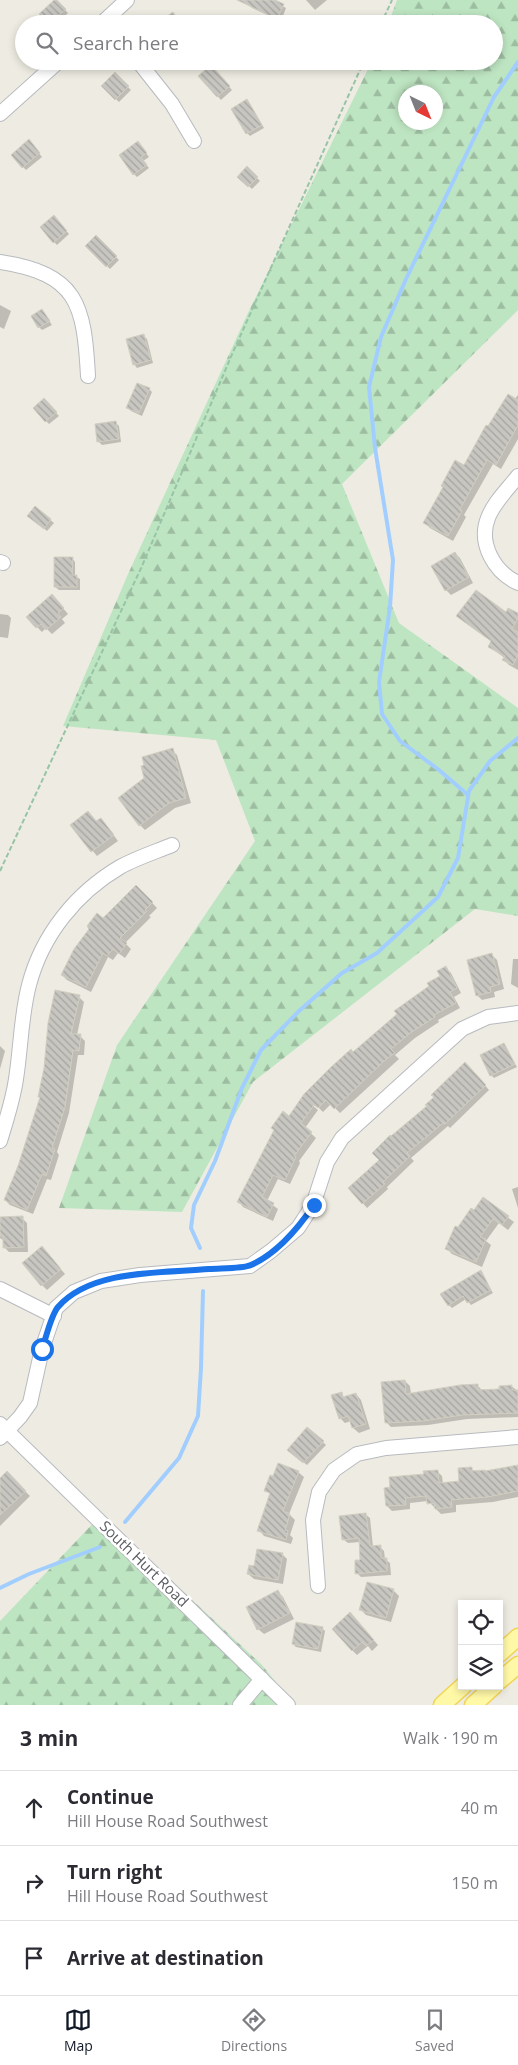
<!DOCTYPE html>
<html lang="en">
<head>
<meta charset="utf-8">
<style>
  body { margin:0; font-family:"Open Sans",sans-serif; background:#f7f7f7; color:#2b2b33 }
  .controls { position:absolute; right:15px; bottom:15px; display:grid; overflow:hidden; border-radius:0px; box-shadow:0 2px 8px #0003 }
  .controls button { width:45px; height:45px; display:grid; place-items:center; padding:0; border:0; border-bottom:1px solid #e1e1e2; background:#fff; color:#2b2b33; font:25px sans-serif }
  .compass { position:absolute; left:398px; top:85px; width:45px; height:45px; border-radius:50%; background:#fff; box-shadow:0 2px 8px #0003; rotate:137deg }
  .stop { position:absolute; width:15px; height:15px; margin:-11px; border:4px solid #1a73e8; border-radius:50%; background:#fff }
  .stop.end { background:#1a73e8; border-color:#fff; box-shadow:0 1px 5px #0008 }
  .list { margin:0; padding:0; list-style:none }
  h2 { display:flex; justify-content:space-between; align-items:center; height:65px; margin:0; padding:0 20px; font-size:21px }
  h2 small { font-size:16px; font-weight:400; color:#7c7c81 }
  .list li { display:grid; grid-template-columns:32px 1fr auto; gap:15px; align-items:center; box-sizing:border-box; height:75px; padding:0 20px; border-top:1px solid #e1e1e2 }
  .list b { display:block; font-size:19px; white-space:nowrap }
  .list p { margin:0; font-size:16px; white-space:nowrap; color:#7c7c81 }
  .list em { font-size:16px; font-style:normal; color:#7c7c81 }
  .icon { flex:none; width:28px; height:28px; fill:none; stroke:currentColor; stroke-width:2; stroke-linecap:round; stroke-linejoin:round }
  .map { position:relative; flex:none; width:518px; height:1705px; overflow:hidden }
  .search { position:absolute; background:#fff; box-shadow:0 2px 8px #0003; left:15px; right:15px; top:15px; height:55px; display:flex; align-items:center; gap:12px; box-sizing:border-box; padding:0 18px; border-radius:28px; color:#7c7c81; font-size:19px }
  .sheet { height:290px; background:#fff }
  nav { display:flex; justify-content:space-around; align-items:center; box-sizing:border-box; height:70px; border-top:1px solid #e1e1e2; background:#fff; font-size:14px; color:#7c7c81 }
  nav a { display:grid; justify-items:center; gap:2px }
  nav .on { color:#111827 }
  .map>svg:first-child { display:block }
</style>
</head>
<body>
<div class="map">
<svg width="518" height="1705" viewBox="0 0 518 1705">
  <defs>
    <pattern id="forest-firs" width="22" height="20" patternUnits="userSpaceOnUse" patternTransform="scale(1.25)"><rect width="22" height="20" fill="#bee5c2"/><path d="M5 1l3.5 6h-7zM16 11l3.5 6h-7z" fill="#9dbda1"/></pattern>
    <pattern id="building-back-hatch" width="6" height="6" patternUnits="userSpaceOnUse" patternTransform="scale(1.25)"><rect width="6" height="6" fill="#c8c6c0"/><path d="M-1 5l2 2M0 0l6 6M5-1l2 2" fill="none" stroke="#a5a4a0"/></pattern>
  </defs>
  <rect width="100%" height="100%" fill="#eeece2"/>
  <g fill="url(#forest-firs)" fill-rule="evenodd">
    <path d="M 397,0 L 518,0 L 518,310 L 342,484 L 399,623 L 518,708 L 518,916 L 475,909 L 253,1082 L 182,1212 L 59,1208 L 117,1045 L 255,841 L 216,740 L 63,726 L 128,574 L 248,313 L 372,61 L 494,61 L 494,24 L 388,24 ZM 406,92 L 436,92 L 436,122 L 406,122 Z"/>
    <path d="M 101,1515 L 262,1665 L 294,1705 L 0,1705 L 0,1621 Z"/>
  </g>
  <g fill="#0003">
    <path d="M 56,0 L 68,13 L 56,24 L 49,24 L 40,14 Z"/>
    <path d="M 251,0 L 272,0 L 286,8 L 281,21 L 252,8 L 249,5 Z"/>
    <path d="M 306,0 L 327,0 L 315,10 Z"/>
    <path d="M 211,66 L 232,90 L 221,100 L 200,76 Z"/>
    <path d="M 115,74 L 131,90 L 119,102 L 102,86 Z"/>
    <path d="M 250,104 L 264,128 L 250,136 L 247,133 Z"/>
    <path d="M 32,144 L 42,157 L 26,170 L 23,167 Z"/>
    <path d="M 141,146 L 149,157 L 143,161 L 149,168 L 137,177 L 134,174 Z"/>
    <path d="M 247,168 L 260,181 L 252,189 L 239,177 Z"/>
    <path d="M 57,220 L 69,234 L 57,245 L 54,242 Z"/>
    <path d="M 96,237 L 119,260 L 110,269 L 87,246 Z"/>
    <path d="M 0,305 L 11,311 L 4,329 L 0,327 Z"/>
    <path d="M 42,310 L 52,325 L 42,330 L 39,327 Z"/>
    <path d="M 143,335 L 147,339 L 153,363 L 137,368 L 134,364 Z"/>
    <path d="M 149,389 L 152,392 L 142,416 L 131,411 L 128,408 Z"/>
    <path d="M 518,395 L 518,439 L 501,469 L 493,464 L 464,515 L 466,517 L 453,541 L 430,528 L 425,523 L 489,428 Z"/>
    <path d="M 47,403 L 59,416 L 49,424 L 46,421 Z"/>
    <path d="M 116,423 L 119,426 L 121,442 L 102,445 L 99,442 Z"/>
    <path d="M 36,508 L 54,523 L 47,531 L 32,519 Z"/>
    <path d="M 455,553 L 460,558 L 473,583 L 451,595 L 446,590 Z"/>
    <path d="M 72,558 L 75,562 L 75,576 L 80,579 L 80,590 L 59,590 L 55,587 Z"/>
    <path d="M 57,601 L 68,614 L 62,619 L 65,623 L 52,634 L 46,628 L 42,632 L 37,627 Z"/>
    <path d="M 0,614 L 8,615 L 11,618 L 8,638 L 0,637 Z"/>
    <path d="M 506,614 L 518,615 L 518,670 L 509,665 L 504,660 L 505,658 L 489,647 L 492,642 L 463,621 Z"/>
    <path d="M 172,750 L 177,755 L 191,803 L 175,808 L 145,830 L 140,825 L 145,779 Z"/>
    <path d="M 88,812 L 97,822 L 106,825 L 118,841 L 97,856 L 71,825 Z"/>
    <path d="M 136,886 L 157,908 L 149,916 L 151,917 L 125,943 L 131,949 L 125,958 L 118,953 L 113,960 L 108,957 L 91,992 L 67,980 L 62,975 L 91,929 Z"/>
    <path d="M 492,955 L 497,960 L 504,989 L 494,992 L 495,997 L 482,1000 L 477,995 Z"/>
    <path d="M 513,959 L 518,959 L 518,988 L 511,984 Z"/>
    <path d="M 446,968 L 451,973 L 461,993 L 454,997 L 460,1008 L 438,1020 L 439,1022 L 415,1038 L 395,1055 L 399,1059 L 340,1113 L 331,1104 L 323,1112 L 314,1103 L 312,1105 L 318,1110 L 305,1128 L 316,1138 L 299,1161 L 300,1163 L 290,1184 L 278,1179 L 267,1201 L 278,1209 L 273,1221 L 243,1207 L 239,1202 L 289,1117 L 353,1054 L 431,987 L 441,977 Z"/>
    <path d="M 79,997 L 84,1002 L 77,1035 L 80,1036 L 85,1041 L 84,1055 L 78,1055 L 69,1113 L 57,1152 L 59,1155 L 51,1180 L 47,1179 L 33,1214 L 10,1205 L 5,1200 L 19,1166 L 41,1098 L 39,1096 Z"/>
    <path d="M 504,1045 L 517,1067 L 494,1078 L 491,1075 Z"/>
    <path d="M 0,1046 L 5,1051 L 0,1069 Z"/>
    <path d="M 470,1068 L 489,1090 L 450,1128 L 448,1126 L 411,1158 L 414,1161 L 387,1187 L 388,1189 L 367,1208 L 350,1188 L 381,1160 L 391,1137 Z"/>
    <path d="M 518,1187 L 518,1208 L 512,1189 Z"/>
    <path d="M 484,1199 L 514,1222 L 508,1230 L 499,1223 L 486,1241 L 491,1245 L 482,1267 L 452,1254 L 447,1249 Z"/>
    <path d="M 0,1218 L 22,1218 L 27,1223 L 28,1252 L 9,1252 L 4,1247 L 4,1241 L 0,1238 Z"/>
    <path d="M 47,1253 L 65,1274 L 47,1290 L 42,1285 Z"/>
    <path d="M 480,1272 L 493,1293 L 471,1305 L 466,1299 L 452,1308 L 449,1305 Z"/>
    <path d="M 405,1381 L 410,1386 L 411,1394 L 477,1385 L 482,1390 L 500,1390 L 511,1386 L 518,1391 L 518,1417 L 467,1419 L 428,1425 L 391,1427 L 386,1422 Z"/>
    <path d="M 341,1394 L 345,1398 L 356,1394 L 361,1400 L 370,1429 L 359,1433 L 353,1428 L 351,1421 L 345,1423 L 340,1418 Z"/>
    <path d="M 308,1428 L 326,1445 L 307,1465 L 292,1453 Z"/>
    <path d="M 518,1466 L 518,1497 L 493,1502 L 456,1505 L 456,1512 L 441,1514 L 428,1501 L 410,1503 L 410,1509 L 392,1511 L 387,1506 L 425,1475 L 437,1471 L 442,1476 L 443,1484 L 461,1482 L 471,1468 L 475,1472 L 486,1472 Z"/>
    <path d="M 298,1472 L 304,1477 L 289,1514 L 295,1520 L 290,1535 L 293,1538 L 291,1544 L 264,1536 L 259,1530 L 271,1495 L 266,1490 Z"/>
    <path d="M 7,1473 L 30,1496 L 0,1526 L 0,1481 Z"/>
    <path d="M 365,1514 L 370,1518 L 373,1547 L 380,1547 L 384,1551 L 385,1559 L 390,1563 L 391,1575 L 361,1577 L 357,1573 L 361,1561 L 360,1542 L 348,1543 L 343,1539 Z"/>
    <path d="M 282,1554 L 287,1559 L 283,1584 L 254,1579 L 248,1574 L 255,1567 Z"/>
    <path d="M 368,1583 L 394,1591 L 399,1596 L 391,1622 L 366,1615 L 361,1610 Z"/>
    <path d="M 278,1592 L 283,1597 L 294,1619 L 264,1634 L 258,1629 Z"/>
    <path d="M 355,1619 L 378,1645 L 372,1651 L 368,1646 L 357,1655 L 352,1650 Z"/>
    <path d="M 322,1628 L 325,1631 L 321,1652 L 296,1647 L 293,1644 Z"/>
  </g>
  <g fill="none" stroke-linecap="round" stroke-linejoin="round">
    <g stroke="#a1ceff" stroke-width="4">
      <path d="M 468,795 L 439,770 L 400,741 L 382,714 L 379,682 L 390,607 L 393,560 L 375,448 L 369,387 L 381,337 L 406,279 L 494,97 L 518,62"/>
      <path d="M 200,1248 L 191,1228 L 194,1205 L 215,1161 L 242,1088 L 261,1050 L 299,1011 L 342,973 L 377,953 L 438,897 L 458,858 L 469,791 L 490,761 L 518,738"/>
      <path d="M 125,1522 L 179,1458 L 198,1416 L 201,1368 L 203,1291"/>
      <path d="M 0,1588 L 29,1574 L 100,1547"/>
    </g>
  </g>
  <g fill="url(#building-back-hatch)" stroke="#d2cec1">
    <path d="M 54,0 L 57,0 L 66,9 L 48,24 L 39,14 Z"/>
    <path d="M 237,0 L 275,0 L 284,4 L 277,19 Z"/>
    <path d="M 173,12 L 181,24 L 156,24 Z"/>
    <path d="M 211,65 L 230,86 L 217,97 L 198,76 Z"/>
    <path d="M 115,72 L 129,86 L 115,100 L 101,86 Z"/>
    <path d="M 247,99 L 262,125 L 246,134 L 231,109 Z"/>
    <path d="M 29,139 L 40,153 L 22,168 L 11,155 Z"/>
    <path d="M 138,141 L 147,153 L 141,157 L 147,165 L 133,175 L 119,155 Z"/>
    <path d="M 247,166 L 258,177 L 248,187 L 237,177 Z"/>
    <path d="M 54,215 L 67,231 L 53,243 L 40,227 Z"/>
    <path d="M 96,235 L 117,256 L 106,267 L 85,246 Z"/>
    <path d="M 42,309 L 50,321 L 38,328 L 31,316 Z"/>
    <path d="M 144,334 L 151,360 L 133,365 L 126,339 Z"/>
    <path d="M 137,383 L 150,388 L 139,413 L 126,408 Z"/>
    <path d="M 508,394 L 518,400 L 518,425 L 496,465 L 487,460 L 460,509 L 462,511 L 448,536 L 423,523 L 443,487 L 441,486 L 455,460 L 464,465 L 486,425 L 488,426 Z"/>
    <path d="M 44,398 L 57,412 L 45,422 L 33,408 Z"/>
    <path d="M 116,421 L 119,439 L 97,442 L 95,424 Z"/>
    <path d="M 35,506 L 51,519 L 44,529 L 27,516 Z"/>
    <path d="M 455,552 L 469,577 L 445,591 L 431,566 Z"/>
    <path d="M 54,557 L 73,557 L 72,575 L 77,575 L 77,587 L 54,587 Z"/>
    <path d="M 476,590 L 506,612 L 508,608 L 518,613 L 518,618 L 512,629 L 518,632 L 518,655 L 513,665 L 502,660 L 505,656 L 488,647 L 491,641 L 456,616 Z"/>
    <path d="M 52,594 L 64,608 L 58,613 L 61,617 L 46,630 L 41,624 L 36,628 L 26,617 Z"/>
    <path d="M 173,748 L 186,798 L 169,803 L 139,826 L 118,798 L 144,778 L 141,766 L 144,765 L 142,757 Z"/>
    <path d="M 88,811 L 96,821 L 101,818 L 114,835 L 91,852 L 70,825 Z"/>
    <path d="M 136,885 L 153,902 L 145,910 L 147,911 L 120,938 L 127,943 L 119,954 L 113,949 L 107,956 L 103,953 L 86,987 L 61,975 L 74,949 L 89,929 L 87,926 L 97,913 L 103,918 Z"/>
    <path d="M 492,953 L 500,984 L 490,987 L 491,992 L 476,996 L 467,960 Z"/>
    <path d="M 446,966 L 457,988 L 450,992 L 456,1003 L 434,1015 L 435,1017 L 410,1033 L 391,1049 L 395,1053 L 384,1061 L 334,1109 L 326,1100 L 318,1108 L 314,1105 L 301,1123 L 312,1132 L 294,1156 L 296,1157 L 285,1180 L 273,1175 L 262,1197 L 274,1203 L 267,1217 L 237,1202 L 274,1130 L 271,1128 L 283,1111 L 289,1116 L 304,1094 L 330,1068 L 351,1049 L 353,1052 L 397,1014 L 394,1011 L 429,986 L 427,983 L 440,976 L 437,971 Z"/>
    <path d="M 55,990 L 80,995 L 71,1034 L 81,1034 L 79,1051 L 73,1050 L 65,1107 L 52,1148 L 55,1149 L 46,1176 L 42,1174 L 27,1210 L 4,1200 L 18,1166 L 40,1097 L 38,1097 L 44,1068 L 48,1023 Z"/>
    <path d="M 504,1043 L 515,1064 L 490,1076 L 480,1055 Z"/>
    <path d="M 465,1062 L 486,1085 L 445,1124 L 443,1123 L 407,1153 L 410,1156 L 383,1182 L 385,1184 L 362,1204 L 348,1188 L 379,1160 L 372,1153 L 390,1135 L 391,1136 L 427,1106 L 425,1105 L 434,1097 L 431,1095 Z"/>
    <path d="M 483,1197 L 509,1216 L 502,1225 L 493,1219 L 480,1237 L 486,1239 L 476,1262 L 445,1249 L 455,1226 L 458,1227 L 471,1208 L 474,1210 Z"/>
    <path d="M 23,1216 L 24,1247 L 3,1248 L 3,1236 L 0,1236 L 0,1217 Z"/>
    <path d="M 42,1246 L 61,1269 L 41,1286 L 22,1263 Z"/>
    <path d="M 481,1270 L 491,1290 L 467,1303 L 463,1296 L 448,1306 L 440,1294 Z"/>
    <path d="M 405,1380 L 406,1394 L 460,1385 L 478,1384 L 478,1390 L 499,1389 L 499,1386 L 512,1385 L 512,1390 L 518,1390 L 518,1413 L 462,1415 L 423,1421 L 385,1423 L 381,1382 Z"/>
    <path d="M 342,1392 L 343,1397 L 356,1393 L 366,1424 L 352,1428 L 348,1416 L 339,1419 L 331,1395 Z"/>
    <path d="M 307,1427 L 324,1441 L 303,1463 L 287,1450 Z"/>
    <path d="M 278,1463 L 299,1471 L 283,1511 L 290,1514 L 285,1530 L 288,1531 L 286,1540 L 257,1531 L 270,1493 L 264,1491 L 270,1475 L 273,1476 Z"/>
    <path d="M 518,1465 L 518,1491 L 487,1497 L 451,1500 L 452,1507 L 435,1509 L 434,1503 L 427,1504 L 426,1496 L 405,1498 L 406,1505 L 386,1506 L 384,1488 L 390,1487 L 389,1477 L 424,1474 L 423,1471 L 438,1470 L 439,1483 L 459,1481 L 458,1468 L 472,1467 L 472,1471 L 485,1470 L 485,1471 Z"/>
    <path d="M 7,1471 L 26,1491 L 0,1515 L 0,1478 Z"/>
    <path d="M 366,1513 L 370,1546 L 381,1545 L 381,1558 L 387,1558 L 387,1571 L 355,1574 L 355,1560 L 360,1560 L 359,1538 L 342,1540 L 339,1516 Z"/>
    <path d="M 257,1549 L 283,1553 L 278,1580 L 247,1574 L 249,1565 L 254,1566 Z"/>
    <path d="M 367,1582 L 394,1589 L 386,1618 L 359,1610 Z"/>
    <path d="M 278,1590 L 290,1613 L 257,1630 L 246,1607 Z"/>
    <path d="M 350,1612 L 374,1640 L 366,1646 L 362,1642 L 352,1651 L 332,1629 Z"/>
    <path d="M 296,1622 L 323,1627 L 318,1649 L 292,1644 Z"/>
  </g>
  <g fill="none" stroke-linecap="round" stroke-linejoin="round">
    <g stroke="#b8babf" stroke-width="16">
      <g id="minor">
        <path d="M 101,24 L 127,0"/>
        <path d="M 138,61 L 172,104 L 194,141"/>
        <path d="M 0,114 L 59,61"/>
        <path d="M 0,262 C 78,274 84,304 88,376"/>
        <path d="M 518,476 C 508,489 494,502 488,518 C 478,543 494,572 518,583"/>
        <path d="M 0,562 L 3,563"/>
        <path d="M 0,1141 C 6,1121 13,1100 16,1079 C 21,1047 21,1015 29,985 C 42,935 76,893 120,867 C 136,858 155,852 172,845"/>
        <path d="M 0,1289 L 54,1316"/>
        <path d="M 0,1424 L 288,1705"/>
        <path d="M 0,1438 L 20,1417 L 30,1403 L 42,1349 L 56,1308 L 74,1292 L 101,1281 L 140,1275 L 250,1266 L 271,1251 L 298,1228 L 313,1205 L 327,1162 L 342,1138 L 462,1029 L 488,1017 L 518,1013"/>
        <path d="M 318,1586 L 313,1520 L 319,1492 L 334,1470 L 357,1454 L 386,1448 L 518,1437"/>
        <path d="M 240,1705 L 262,1679"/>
      </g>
    </g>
    <g stroke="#f1d457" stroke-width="19">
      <g id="major">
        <path d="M 499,1654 L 518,1637"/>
        <path d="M 499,1681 L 518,1665"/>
        <path d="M 442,1705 L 463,1686"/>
        <path d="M 473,1705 L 494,1686"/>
      </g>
    </g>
    <g stroke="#97c4a7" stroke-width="2" stroke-dasharray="5 2.5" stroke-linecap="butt">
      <path d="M 381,24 L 392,0"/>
      <path d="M 0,871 L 142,566 L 233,352 L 364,61"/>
    </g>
    <use href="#minor" stroke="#fff" stroke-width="14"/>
    <use href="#major" stroke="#fff8a6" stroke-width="16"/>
  </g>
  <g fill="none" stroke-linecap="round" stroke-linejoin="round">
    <path stroke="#1a73e8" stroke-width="6" d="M 42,1349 C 46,1338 51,1315 58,1307 C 91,1269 163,1273 209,1269 C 220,1268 242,1269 251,1265 C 276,1254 299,1227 314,1205"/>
  </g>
  <g text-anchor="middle" stroke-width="5" stroke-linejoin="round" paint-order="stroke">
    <g font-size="15" fill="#5b5e63" stroke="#fff">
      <text transform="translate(144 1564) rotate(44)" y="5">South Hurt Road</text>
    </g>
  </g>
</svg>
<div class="controls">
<button><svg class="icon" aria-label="locate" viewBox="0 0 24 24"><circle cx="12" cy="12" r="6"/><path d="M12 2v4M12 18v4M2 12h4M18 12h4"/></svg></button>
<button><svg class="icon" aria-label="layers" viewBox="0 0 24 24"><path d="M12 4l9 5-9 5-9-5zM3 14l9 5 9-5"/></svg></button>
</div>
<svg class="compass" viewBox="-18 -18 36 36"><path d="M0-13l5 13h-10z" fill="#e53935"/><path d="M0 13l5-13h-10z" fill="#7c7c81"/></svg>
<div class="stop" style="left:42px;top:1349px"></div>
<div class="stop end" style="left:314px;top:1205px"></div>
<div class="search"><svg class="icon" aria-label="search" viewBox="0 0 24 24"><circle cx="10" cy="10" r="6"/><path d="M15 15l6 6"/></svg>Search here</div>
</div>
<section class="sheet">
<h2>3 min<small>Walk · 190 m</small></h2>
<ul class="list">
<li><svg class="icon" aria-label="ahead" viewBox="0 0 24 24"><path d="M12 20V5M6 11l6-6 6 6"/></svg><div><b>Continue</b><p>Hill House Road Southwest</p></div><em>40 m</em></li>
<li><svg class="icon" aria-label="right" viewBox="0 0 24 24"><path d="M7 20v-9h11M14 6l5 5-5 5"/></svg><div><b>Turn right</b><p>Hill House Road Southwest</p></div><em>150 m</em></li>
<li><svg class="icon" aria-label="arrive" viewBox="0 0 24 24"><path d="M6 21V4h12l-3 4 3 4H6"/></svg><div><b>Arrive at destination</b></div></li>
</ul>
</section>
<nav>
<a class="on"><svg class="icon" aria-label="map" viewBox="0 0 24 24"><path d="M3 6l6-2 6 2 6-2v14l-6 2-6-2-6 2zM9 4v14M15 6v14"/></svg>Map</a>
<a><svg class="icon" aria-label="directions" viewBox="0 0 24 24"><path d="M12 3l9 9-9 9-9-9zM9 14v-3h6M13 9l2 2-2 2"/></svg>Directions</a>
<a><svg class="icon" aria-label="saved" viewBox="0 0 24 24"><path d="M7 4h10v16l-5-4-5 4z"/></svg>Saved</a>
</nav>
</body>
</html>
